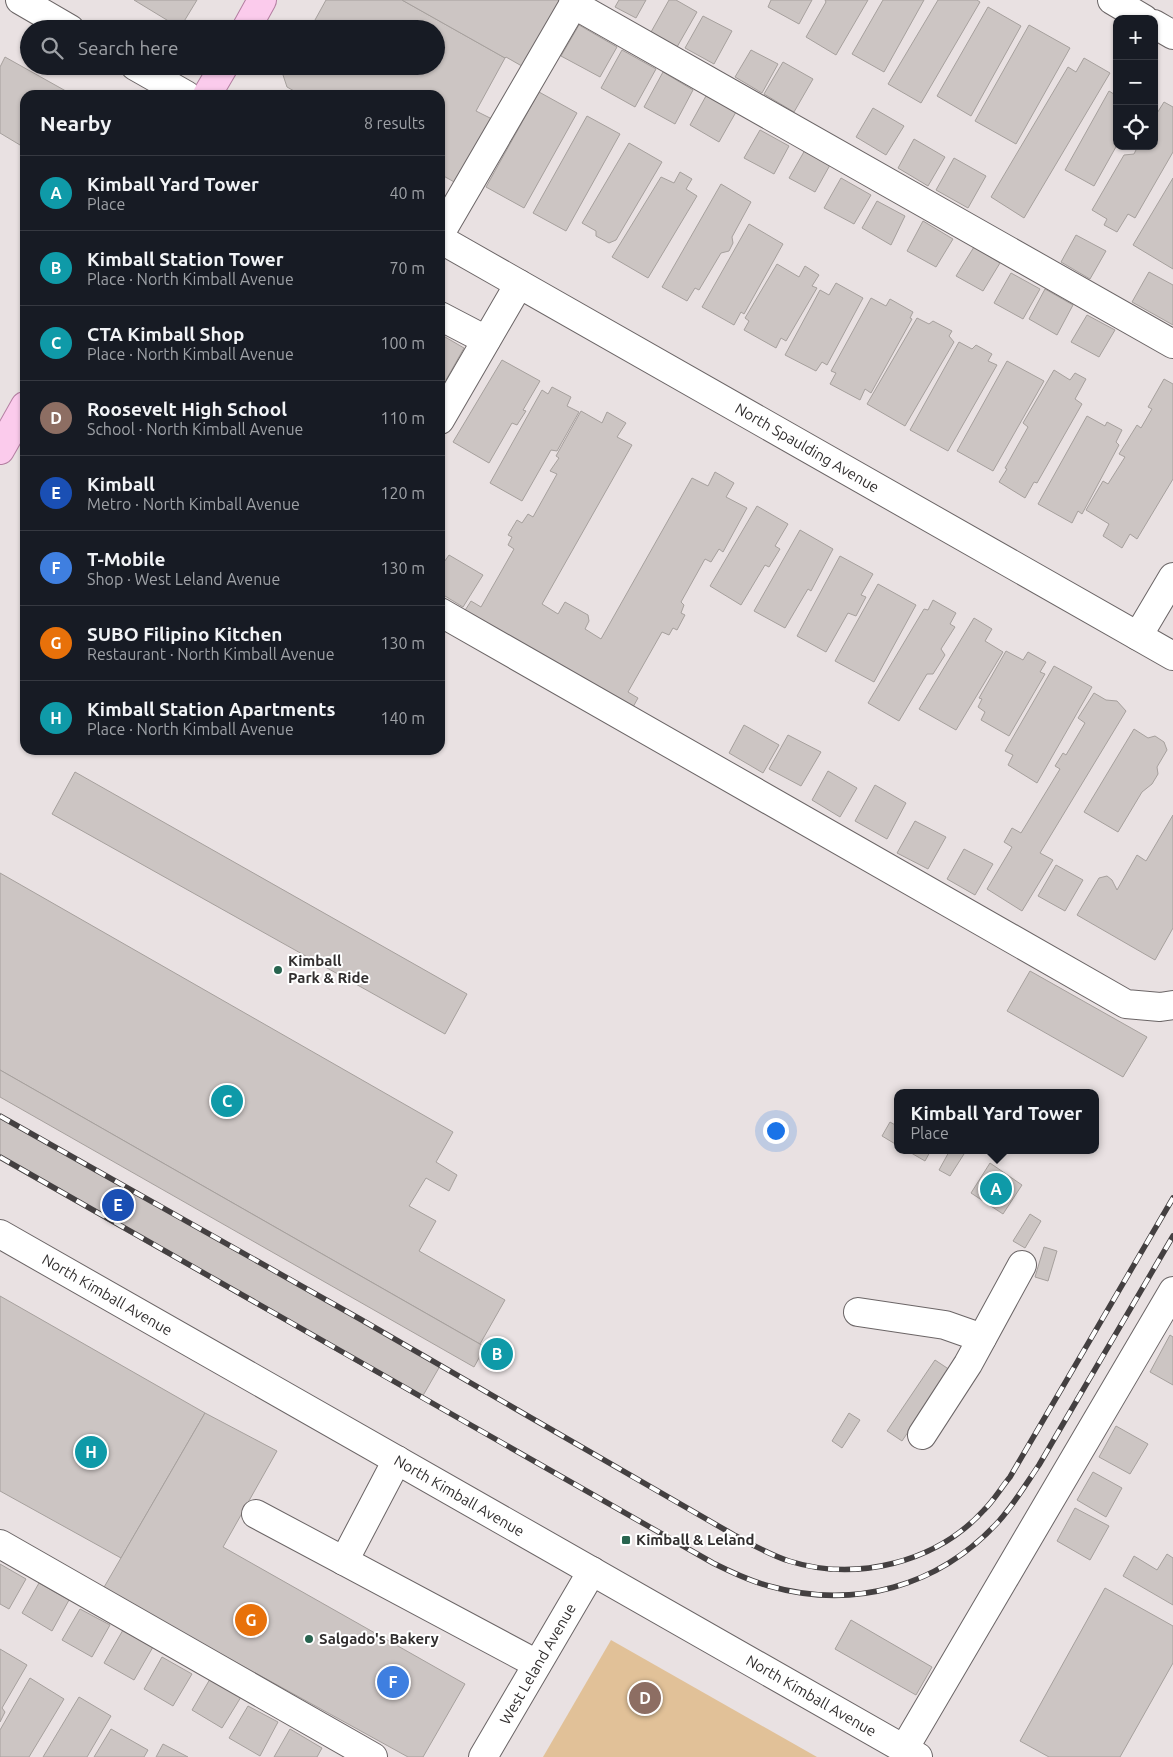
<!DOCTYPE html>
<html lang="en">
<head>
<meta charset="utf-8">
<style>
  body { margin:0; font-family:Ubuntu,sans-serif; background:#20242c; color:#f1f3f6 }
  .controls { position:absolute; right:15px; top:15px; display:grid; overflow:hidden; border-radius:10px; box-shadow:0 1px 4px #0004 }
  .controls button { width:45px; height:45px; display:grid; place-items:center; padding:0; border:0; border-bottom:1px solid #363941; background:#171b24; color:#f1f3f6; font:25px sans-serif }
  .you { position:absolute; left:775px; top:1130px; width:18px; height:18px; margin:-12px; border:4px solid #fff; border-radius:50%; background:#1a73e8; box-shadow:0 0 0 8px #1a73e833 }
  .badge { display:grid; place-items:center; width:32px; height:32px; border-radius:50%; background:#97b3ab; color:#fff; font-size:16px; font-weight:700 }
  .pin { position:absolute; translate:-50% -50%; border:2px solid #fff; box-shadow:0 1px 5px #0006 }
  .popup { position:absolute; left:894px; top:1089px; width:205px; height:65px; box-sizing:border-box; display:grid; place-content:center; border-radius:10px; background:#171b24; filter:drop-shadow(0 1px 4px #0005); font-size:16px; white-space:nowrap; color:#9ea1a6 }
  .popup b { font-size:19px; color:#f1f3f6 }
  .popup::after { content:''; position:absolute; left:50%; top:100%; margin-left:-10px; border:10px solid transparent; border-top-color:#171b24 }
  .list { margin:0; padding:0; list-style:none }
  h2 { display:flex; justify-content:space-between; align-items:center; height:65px; margin:0; padding:0 20px; font-size:21px }
  h2 small { font-size:16px; font-weight:400; color:#9ea1a6 }
  .list li { display:grid; grid-template-columns:32px 1fr auto; gap:15px; align-items:center; box-sizing:border-box; height:75px; padding:0 20px; border-top:1px solid #363941 }
  .list b { display:block; font-size:19px; white-space:nowrap }
  .list p { margin:0; font-size:16px; white-space:nowrap; color:#9ea1a6 }
  .list em { font-size:16px; font-style:normal; color:#9ea1a6 }
  .icon { flex:none; width:28px; height:28px; fill:none; stroke:currentColor; stroke-width:2; stroke-linecap:round; stroke-linejoin:round }
  .map { position:relative; flex:none; width:1173px; height:1757px; overflow:hidden }
  .search { position:absolute; background:#171b24; box-shadow:0 1px 4px #0004; left:20px; top:20px; width:425px; height:55px; display:flex; align-items:center; gap:12px; box-sizing:border-box; padding:0 18px; border-radius:28px; color:#9ea1a6; font-size:19px }
  .panel { position:absolute; background:#171b24; box-shadow:0 1px 4px #0004; left:20px; top:90px; width:425px; height:665px; border-radius:15px }
  .map>svg:first-child { display:block }
</style>
</head>
<body>
<div class="map">
<svg width="1173" height="1757" viewBox="0 0 1173 1757">
  <rect width="100%" height="100%" fill="#e9e1e2"/>
  <path fill="#e1c198" d="M 611,1640 L 817,1757 L 543,1757 Z"/>
  <g fill="#ccc5c3" stroke="#a6a09d">
    <path d="M 134,0 L 197,0 L 180,28 Z"/>
    <path d="M 326,0 L 402,0 L 505,58 L 476,111 L 492,119 L 456,183 L 440,174 L 440,95 L 301,95 L 287,87 L 283,75 L 288,66 L 436,66 L 436,29 L 310,29 Z"/>
    <path d="M 402,0 L 566,0 L 527,69 L 506,57 L 505,58 Z"/>
    <path d="M 619,0 L 646,0 L 636,18 L 615,7 Z"/>
    <path d="M 669,0 L 676,0 L 697,12 L 677,47 L 651,32 Z"/>
    <path d="M 771,0 L 812,0 L 799,24 L 768,7 Z"/>
    <path d="M 825,0 L 868,0 L 836,55 L 806,37 L 826,2 Z"/>
    <path d="M 883,0 L 924,0 L 884,72 L 852,54 Z"/>
    <path d="M 938,0 L 977,0 L 980,2 L 921,103 L 888,84 Z"/>
    <path d="M 988,7 L 1021,26 L 971,116 L 937,96 Z"/>
    <path d="M 703,16 L 732,31 L 714,64 L 685,48 Z"/>
    <path d="M 579,25 L 617,47 L 600,77 L 561,56 Z"/>
    <path d="M 1029,25 L 1070,48 L 1016,144 L 975,121 Z"/>
    <path d="M 622,50 L 656,69 L 635,107 L 601,88 Z"/>
    <path d="M 751,50 L 778,64 L 762,93 L 735,77 Z"/>
    <path d="M 5,57 L 73,95 L 25,95 L 25,148 L 0,133 L 0,67 Z"/>
    <path d="M 1084,58 L 1110,73 L 1024,218 L 991,197 L 1068,67 L 1076,72 Z"/>
    <path d="M 783,62 L 813,79 L 794,112 L 764,94 Z"/>
    <path d="M 663,72 L 693,90 L 675,124 L 644,107 Z"/>
    <path d="M 1109,91 L 1117,96 L 1117,145 L 1094,186 L 1065,170 Z"/>
    <path d="M 539,92 L 577,113 L 524,208 L 486,187 Z"/>
    <path d="M 706,96 L 736,112 L 719,142 L 690,125 Z"/>
    <path d="M 1164,102 L 1173,107 L 1173,152 L 1135,218 L 1128,214 L 1117,232 L 1104,225 L 1107,219 L 1092,210 L 1124,155 L 1134,154 L 1138,146 L 1154,146 L 1154,118 Z"/>
    <path d="M 873,108 L 904,126 L 886,155 L 856,137 Z"/>
    <path d="M 587,116 L 620,134 L 566,231 L 533,213 Z"/>
    <path d="M 760,130 L 789,146 L 774,174 L 744,158 Z"/>
    <path d="M 914,139 L 945,157 L 928,186 L 898,168 Z"/>
    <path d="M 629,143 L 662,162 L 616,240 L 609,243 L 596,236 L 596,231 L 582,223 Z"/>
    <path d="M 805,150 L 830,165 L 815,192 L 789,178 Z"/>
    <path d="M 954,158 L 986,176 L 968,208 L 936,190 Z"/>
    <path d="M 680,172 L 692,179 L 686,189 L 697,196 L 648,278 L 612,257 L 661,177 L 674,183 Z"/>
    <path d="M 841,178 L 871,195 L 854,224 L 824,208 Z"/>
    <path d="M 1173,178 L 1173,269 L 1133,245 Z"/>
    <path d="M 721,184 L 751,202 L 732,237 L 733,243 L 729,251 L 721,253 L 699,290 L 695,288 L 687,301 L 662,287 Z"/>
    <path d="M 877,201 L 905,216 L 891,245 L 862,228 Z"/>
    <path d="M 923,221 L 953,239 L 936,267 L 907,251 Z"/>
    <path d="M 749,224 L 783,244 L 744,314 L 741,312 L 734,325 L 702,307 Z"/>
    <path d="M 1076,235 L 1106,251 L 1090,279 L 1061,262 Z"/>
    <path d="M 974,247 L 1000,263 L 983,291 L 956,276 Z"/>
    <path d="M 777,264 L 799,277 L 805,266 L 819,275 L 812,286 L 817,288 L 786,341 L 781,338 L 776,348 L 744,330 L 749,321 L 745,318 Z"/>
    <path d="M 1149,272 L 1173,285 L 1173,325 L 1132,302 Z"/>
    <path d="M 1011,273 L 1040,289 L 1023,319 L 994,303 Z"/>
    <path d="M 836,283 L 863,298 L 827,365 L 822,362 L 816,371 L 785,355 L 820,290 L 829,295 Z"/>
    <path d="M 1045,289 L 1073,305 L 1057,335 L 1029,319 Z"/>
    <path d="M 871,298 L 886,306 L 890,299 L 913,312 L 910,318 L 912,319 L 871,393 L 865,389 L 860,400 L 830,384 L 836,373 L 831,371 Z"/>
    <path d="M 1087,315 L 1115,330 L 1099,357 L 1071,342 Z"/>
    <path d="M 917,318 L 929,324 L 933,321 L 952,331 L 949,336 L 954,342 L 905,426 L 867,404 Z"/>
    <path d="M 440,334 L 464,348 L 446,380 L 448,381 L 440,395 Z"/>
    <path d="M 959,342 L 972,349 L 976,345 L 992,354 L 988,361 L 997,365 L 948,451 L 910,430 Z"/>
    <path d="M 502,360 L 540,381 L 523,410 L 526,411 L 517,425 L 512,423 L 489,463 L 453,442 Z"/>
    <path d="M 1007,361 L 1044,381 L 993,471 L 957,451 Z"/>
    <path d="M 1054,370 L 1070,380 L 1075,373 L 1086,379 L 1075,399 L 1082,404 L 1037,483 L 1034,482 L 1025,498 L 999,482 L 1007,469 L 1005,468 L 1028,427 L 1023,423 Z"/>
    <path d="M 1164,379 L 1173,384 L 1173,479 L 1137,539 L 1130,534 L 1122,548 L 1103,536 L 1109,524 L 1086,510 L 1103,481 L 1108,484 L 1125,457 L 1119,454 L 1137,425 L 1141,428 L 1152,409 L 1148,407 Z"/>
    <path d="M 552,387 L 571,397 L 567,406 L 579,412 L 557,451 L 551,450 L 522,501 L 490,483 L 542,390 L 548,394 Z"/>
    <path d="M 581,411 L 602,423 L 607,412 L 626,423 L 617,437 L 632,445 L 542,604 L 558,614 L 565,602 L 588,615 L 589,621 L 585,629 L 601,639 L 692,478 L 708,486 L 715,472 L 734,483 L 726,497 L 747,508 L 723,552 L 719,549 L 711,562 L 705,559 L 681,602 L 684,605 L 681,613 L 685,615 L 677,630 L 673,628 L 669,635 L 662,632 L 628,692 L 638,698 L 633,707 L 464,612 L 471,601 L 481,607 L 514,549 L 508,545 L 512,537 L 508,535 L 517,520 L 522,523 L 528,514 L 533,517 L 557,474 L 550,471 L 559,458 L 556,456 Z"/>
    <path d="M 1087,416 L 1105,426 L 1107,422 L 1122,430 L 1116,442 L 1119,445 L 1082,514 L 1078,511 L 1072,523 L 1038,504 Z"/>
    <path d="M 757,506 L 788,524 L 775,546 L 780,549 L 769,567 L 765,565 L 741,605 L 710,586 Z"/>
    <path d="M 800,530 L 833,549 L 811,591 L 808,589 L 785,628 L 754,611 Z"/>
    <path d="M 449,555 L 483,575 L 463,607 L 440,593 L 440,568 Z"/>
    <path d="M 840,556 L 873,574 L 861,595 L 866,597 L 856,616 L 848,613 L 826,652 L 797,636 Z"/>
    <path d="M 878,584 L 916,605 L 874,682 L 835,661 Z"/>
    <path d="M 933,600 L 956,613 L 950,624 L 955,627 L 941,649 L 945,655 L 933,674 L 927,674 L 899,721 L 868,703 L 924,609 L 928,610 Z"/>
    <path d="M 974,618 L 992,629 L 985,641 L 1003,652 L 956,730 L 919,709 Z"/>
    <path d="M 1006,651 L 1023,660 L 1028,652 L 1046,662 L 1040,672 L 1045,674 L 1009,736 L 981,720 L 985,712 L 978,707 L 982,699 L 979,698 Z"/>
    <path d="M 1054,666 L 1092,687 L 1037,783 L 1008,765 L 1013,755 L 1005,751 Z"/>
    <path d="M 1094,693 L 1106,700 L 1117,701 L 1126,711 L 1040,853 L 1053,860 L 1022,911 L 987,889 L 1012,847 L 1004,842 L 1012,828 L 1021,833 L 1060,769 L 1055,766 L 1063,753 L 1066,755 L 1085,723 L 1078,718 Z"/>
    <path d="M 744,725 L 779,745 L 763,773 L 729,753 Z"/>
    <path d="M 1134,729 L 1148,738 L 1155,736 L 1164,742 L 1167,750 L 1157,767 L 1158,774 L 1152,784 L 1142,792 L 1118,832 L 1084,812 Z"/>
    <path d="M 788,735 L 821,752 L 801,786 L 769,769 Z"/>
    <path d="M 828,771 L 857,788 L 840,817 L 812,800 Z"/>
    <path d="M 75,772 L 467,994 L 445,1034 L 52,814 Z"/>
    <path d="M 875,785 L 906,803 L 887,839 L 855,821 Z"/>
    <path d="M 1173,815 L 1173,928 L 1155,960 L 1077,915 L 1099,878 L 1107,876 L 1112,880 L 1117,890 L 1137,855 L 1146,861 Z"/>
    <path d="M 915,821 L 946,837 L 928,869 L 897,853 Z"/>
    <path d="M 964,849 L 993,864 L 975,895 L 947,879 Z"/>
    <path d="M 1056,865 L 1083,880 L 1065,911 L 1038,896 Z"/>
    <path d="M 0,873 L 453,1132 L 436,1162 L 457,1175 L 449,1191 L 426,1178 L 409,1206 L 436,1221 L 419,1251 L 505,1300 L 480,1344 L 0,1070 Z"/>
    <path d="M 1030,971 L 1147,1037 L 1123,1077 L 1007,1011 Z"/>
    <path d="M 0,1070 L 485,1347 L 474,1367 L 0,1097 Z"/>
    <path d="M 0,1115 L 440,1366 L 421,1399 L 0,1160 Z"/>
    <path d="M 890,1122 L 897,1126 L 897,1145 L 882,1136 Z"/>
    <path d="M 906,1150 L 931,1150 L 925,1161 Z"/>
    <path d="M 950,1150 L 958,1150 L 964,1154 L 950,1176 L 939,1170 Z"/>
    <path d="M 990,1163 L 1022,1185 L 1003,1214 L 971,1193 Z"/>
    <path d="M 1030,1214 L 1041,1221 L 1025,1248 L 1013,1241 Z"/>
    <path d="M 1044,1247 L 1057,1251 L 1048,1281 L 1035,1277 Z"/>
    <path d="M 0,1296 L 205,1413 L 121,1558 L 0,1491 Z"/>
    <path d="M 1170,1335 L 1173,1337 L 1173,1385 L 1150,1372 Z"/>
    <path d="M 489,1342 L 513,1355 L 506,1368 L 481,1354 Z"/>
    <path d="M 935,1360 L 950,1370 L 902,1441 L 887,1431 Z"/>
    <path d="M 205,1413 L 277,1451 L 223,1547 L 465,1684 L 423,1757 L 408,1757 L 103,1589 Z"/>
    <path d="M 849,1413 L 860,1420 L 842,1448 L 832,1441 Z"/>
    <path d="M 1116,1426 L 1148,1444 L 1130,1474 L 1099,1457 Z"/>
    <path d="M 1093,1472 L 1122,1488 L 1106,1517 L 1077,1500 Z"/>
    <path d="M 1075,1508 L 1109,1526 L 1090,1560 L 1057,1541 Z"/>
    <path d="M 1167,1554 L 1173,1558 L 1173,1605 L 1123,1576 L 1134,1556 L 1157,1570 Z"/>
    <path d="M 0,1564 L 26,1579 L 9,1609 L 0,1604 Z"/>
    <path d="M 39,1583 L 69,1600 L 52,1631 L 22,1613 Z"/>
    <path d="M 1105,1588 L 1173,1626 L 1173,1663 L 1120,1757 L 1049,1757 L 1020,1741 Z"/>
    <path d="M 80,1609 L 110,1625 L 92,1657 L 62,1640 Z"/>
    <path d="M 851,1620 L 932,1667 L 916,1695 L 835,1649 Z"/>
    <path d="M 123,1630 L 153,1647 L 134,1680 L 104,1663 Z"/>
    <path d="M 0,1649 L 27,1665 L 2,1708 L 5,1712 L 0,1722 Z"/>
    <path d="M 162,1657 L 192,1674 L 173,1706 L 144,1689 Z"/>
    <path d="M 30,1678 L 64,1699 L 29,1757 L 0,1757 L 0,1730 Z"/>
    <path d="M 210,1679 L 241,1697 L 222,1728 L 192,1710 Z"/>
    <path d="M 79,1697 L 111,1716 L 87,1757 L 43,1757 Z"/>
    <path d="M 248,1706 L 278,1722 L 260,1756 L 229,1738 Z"/>
    <path d="M 111,1729 L 148,1750 L 144,1757 L 94,1757 Z"/>
    <path d="M 290,1729 L 322,1748 L 317,1757 L 274,1757 Z"/>
    <path d="M 163,1744 L 188,1757 L 156,1757 Z"/>
  </g>
  <g fill="none" stroke-linecap="round" stroke-linejoin="round">
    <g stroke="#6b6566" stroke-width="30">
      <g id="minor">
        <path d="M 20,0 L 70,29"/>
        <path d="M 1112,0 L 1144,19"/>
        <path d="M 573,4 L 1173,344"/>
        <path d="M 1154,24 L 1173,35"/>
        <path d="M 135,66 L 186,95"/>
        <path d="M 440,234 L 576,0"/>
        <path d="M 440,239 L 1173,656"/>
        <path d="M 440,316 L 486,340"/>
        <path d="M 440,420 L 519,284"/>
        <path d="M 440,612 L 1126,1004 L 1160,1007 L 1173,1005"/>
        <path d="M 1138,636 L 1173,577"/>
        <path d="M 0,1234 L 918,1757"/>
        <path d="M 858,1312 L 945,1325 L 982,1338"/>
        <path d="M 922,1435 L 968,1364 L 1022,1265"/>
        <path d="M 256,1514 L 537,1664"/>
        <path d="M 0,1544 L 373,1757"/>
        <path d="M 344,1561 L 397,1460"/>
        <path d="M 904,1749 L 1173,1291"/>
        <path d="M 483,1757 L 592,1571"/>
      </g>
    </g>
    <g stroke="#b37ea1" stroke-width="30">
      <g id="major">
        <path d="M 246,29 L 262,0"/>
        <path d="M 207,95 L 224,66"/>
        <path d="M 0,450 L 25,406"/>
      </g>
    </g>
    <use href="#minor" stroke="#fff" stroke-width="28"/>
    <use href="#major" stroke="#fbcbec" stroke-width="28"/>
    <g stroke="#444041" stroke-width="5.5">
      <g id="rail">
        <path d="M 0,1116 L 360,1319 L 734,1535 C 751,1544 770,1555 789,1561 C 856,1582 936,1563 984,1510 C 994,1500 1001,1488 1010,1477 L 1173,1198"/>
        <path d="M 0,1157 L 713,1563 C 731,1572 750,1581 769,1586 C 854,1610 939,1587 999,1521 C 1014,1504 1026,1484 1039,1465 L 1173,1236"/>
      </g>
    </g>
    <use href="#rail" stroke="#fff" stroke-width="4" stroke-dasharray="11" stroke-linecap="butt"/>
  </g>
  <g fill="#28644f" stroke="#fff" stroke-width="2">
    <circle cx="278" cy="970" r="5"/>
    <rect x="621" y="1535" width="10" height="10" rx="2.5"/>
    <circle cx="309" cy="1639" r="5"/>
  </g>
  <g text-anchor="middle" stroke-width="4" stroke-linejoin="round" paint-order="stroke">
    <g font-size="15" fill="#312e2e" stroke="#fff">
      <text transform="translate(807 448) rotate(30)" y="5">North Spaulding Avenue</text>
      <text transform="translate(107 1295) rotate(30)" y="5">North Kimball Avenue</text>
      <text transform="translate(459 1496) rotate(30)" y="5">North Kimball Avenue</text>
      <text transform="translate(538 1664) rotate(-60)" y="5">West Leland Avenue</text>
      <text transform="translate(811 1696) rotate(30)" y="5">North Kimball Avenue</text>
    </g>
    <g font-size="15" font-weight="bold" fill="#312e2e" stroke="#fff" text-anchor="start">
      <text x="288" y="966">Kimball<tspan x="288" dy="17">Park &amp; Ride</tspan></text>
      <text x="636" y="1545">Kimball &amp; Leland</text>
      <text x="319" y="1644">Salgado's Bakery</text>
    </g>
  </g>
</svg>
<div class="controls">
<button>+</button>
<button>−</button>
<button><svg class="icon" aria-label="locate" viewBox="0 0 24 24"><circle cx="12" cy="12" r="6"/><path d="M12 2v4M12 18v4M2 12h4M18 12h4"/></svg></button>
</div>
<div class="you"></div>
<div class="pin badge" style="left:996px;top:1189px;background:#0f9aa8">A</div>
<div class="popup"><b>Kimball Yard Tower</b>Place</div>
<div class="pin badge" style="left:497px;top:1354px;background:#0f9aa8">B</div>
<div class="pin badge" style="left:227px;top:1101px;background:#0f9aa8">C</div>
<div class="pin badge" style="left:645px;top:1698px;background:#8d6e63">D</div>
<div class="pin badge" style="left:118px;top:1205px;background:#1a4fb4">E</div>
<div class="pin badge" style="left:393px;top:1682px;background:#3f7fe0">F</div>
<div class="pin badge" style="left:251px;top:1620px;background:#e8710a">G</div>
<div class="pin badge" style="left:91px;top:1452px;background:#0f9aa8">H</div>
<div class="search"><svg class="icon" aria-label="search" viewBox="0 0 24 24"><circle cx="10" cy="10" r="6"/><path d="M15 15l6 6"/></svg>Search here</div>
<section class="panel">
<h2>Nearby<small>8 results</small></h2>
<ul class="list">
<li><span class="badge" style="background:#0f9aa8">A</span><div><b>Kimball Yard Tower</b><p>Place</p></div><em>40 m</em></li>
<li><span class="badge" style="background:#0f9aa8">B</span><div><b>Kimball Station Tower</b><p>Place · North Kimball Avenue</p></div><em>70 m</em></li>
<li><span class="badge" style="background:#0f9aa8">C</span><div><b>CTA Kimball Shop</b><p>Place · North Kimball Avenue</p></div><em>100 m</em></li>
<li><span class="badge" style="background:#8d6e63">D</span><div><b>Roosevelt High School</b><p>School · North Kimball Avenue</p></div><em>110 m</em></li>
<li><span class="badge" style="background:#1a4fb4">E</span><div><b>Kimball</b><p>Metro · North Kimball Avenue</p></div><em>120 m</em></li>
<li><span class="badge" style="background:#3f7fe0">F</span><div><b>T-Mobile</b><p>Shop · West Leland Avenue</p></div><em>130 m</em></li>
<li><span class="badge" style="background:#e8710a">G</span><div><b>SUBO Filipino Kitchen</b><p>Restaurant · North Kimball Avenue</p></div><em>130 m</em></li>
<li><span class="badge" style="background:#0f9aa8">H</span><div><b>Kimball Station Apartments</b><p>Place · North Kimball Avenue</p></div><em>140 m</em></li>
</ul>
</section>
</div>
</body>
</html>
